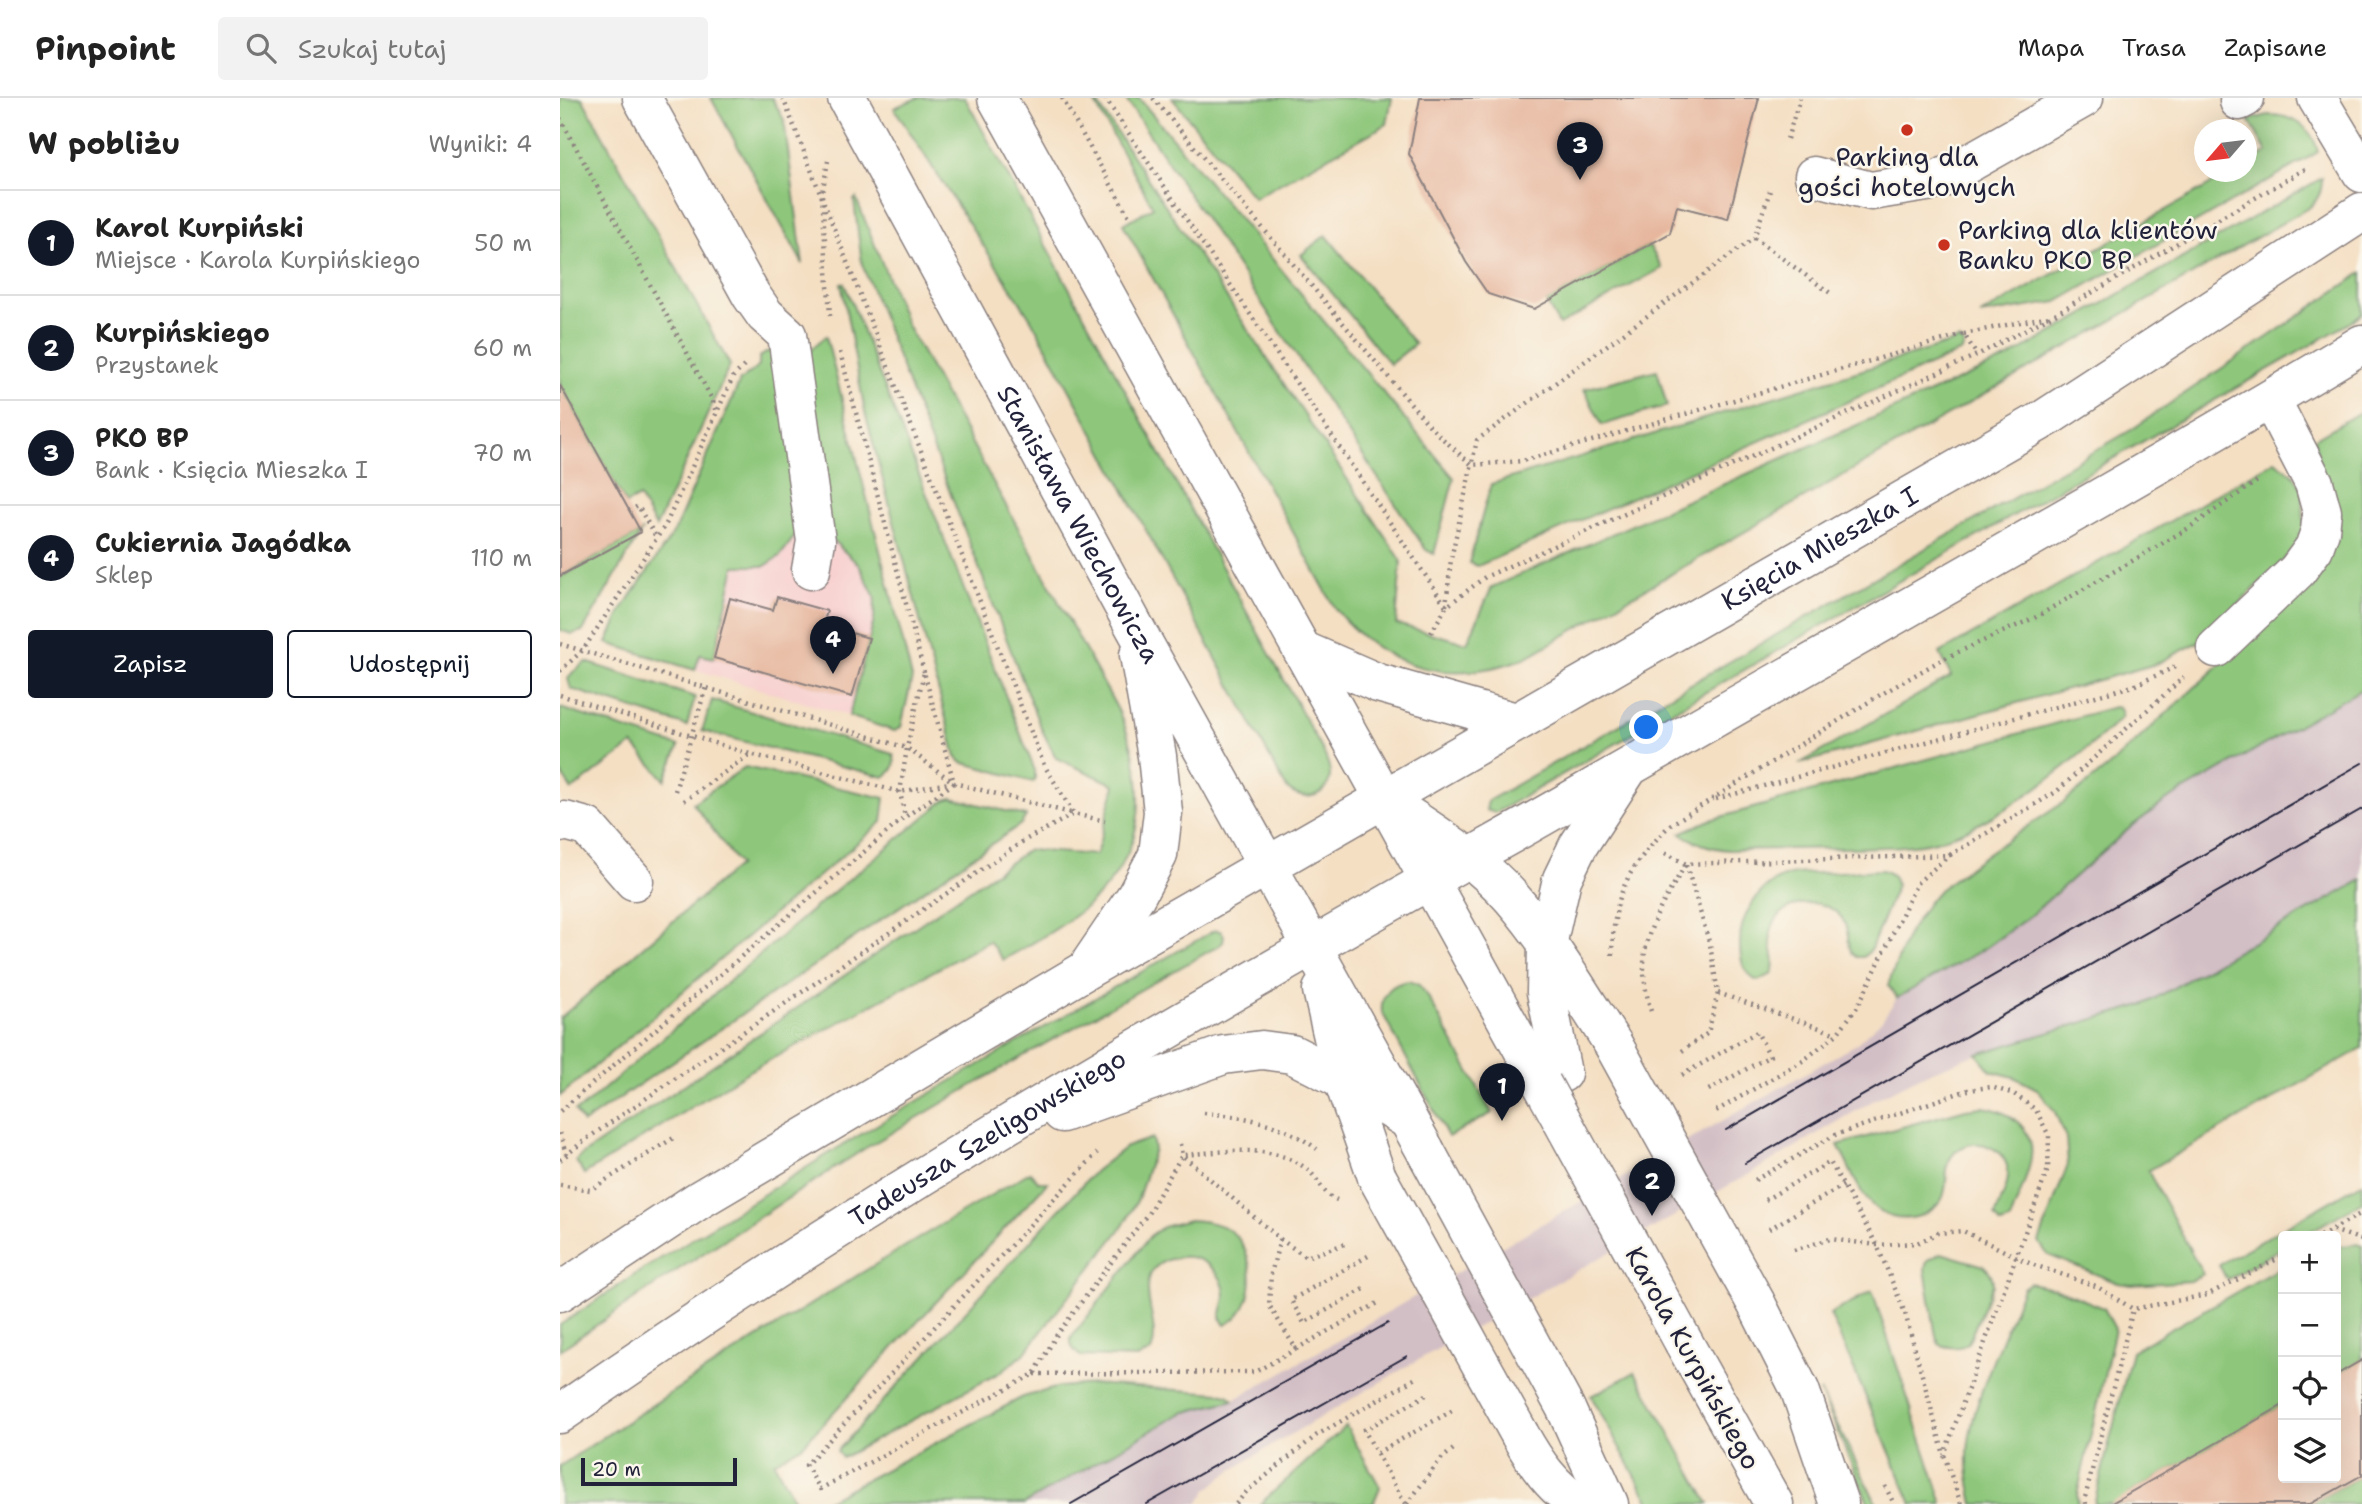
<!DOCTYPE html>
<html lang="pl">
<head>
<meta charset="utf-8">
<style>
  body { margin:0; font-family:"Shantell Sans",sans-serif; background:#f2f2f2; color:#222 }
  .controls { position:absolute; right:21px; bottom:21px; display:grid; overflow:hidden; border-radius:7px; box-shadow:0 7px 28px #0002 }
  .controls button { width:63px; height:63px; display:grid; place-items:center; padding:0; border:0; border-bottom:2px solid #e0e0e0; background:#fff; color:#222; font:35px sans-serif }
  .compass { position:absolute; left:1634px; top:21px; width:63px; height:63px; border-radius:50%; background:#fff; box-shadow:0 7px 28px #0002; rotate:242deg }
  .scale { position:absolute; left:21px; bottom:18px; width:156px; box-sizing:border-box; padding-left:7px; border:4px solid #22223b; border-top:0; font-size:19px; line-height:24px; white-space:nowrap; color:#22223b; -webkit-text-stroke:5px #fbf7ec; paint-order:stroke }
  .you { position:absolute; left:1087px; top:630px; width:24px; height:24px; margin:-18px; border:5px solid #fff; border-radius:50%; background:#1a73e8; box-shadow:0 0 0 10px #1a73e833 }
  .badge { display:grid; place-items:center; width:46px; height:46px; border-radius:50%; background:#111827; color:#fff; font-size:23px; font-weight:700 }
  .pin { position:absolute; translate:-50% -58px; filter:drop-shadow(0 2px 4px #0008) }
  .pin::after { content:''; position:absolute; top:37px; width:24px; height:21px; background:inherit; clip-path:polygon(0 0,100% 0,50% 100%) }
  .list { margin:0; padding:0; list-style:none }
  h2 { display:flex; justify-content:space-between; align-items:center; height:91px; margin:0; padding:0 28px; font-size:30px }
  h2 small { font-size:23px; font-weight:400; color:#767676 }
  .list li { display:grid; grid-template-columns:46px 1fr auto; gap:21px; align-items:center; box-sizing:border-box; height:105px; padding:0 28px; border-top:2px solid #e0e0e0 }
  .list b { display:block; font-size:26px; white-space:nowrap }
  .list p { margin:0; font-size:23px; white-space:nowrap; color:#767676 }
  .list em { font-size:23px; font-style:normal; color:#767676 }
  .actions { display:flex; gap:14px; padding:21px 28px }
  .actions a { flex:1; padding:16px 0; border:2px solid #111827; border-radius:7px; text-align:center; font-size:24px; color:#111827 }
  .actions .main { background:#111827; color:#fff }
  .icon { flex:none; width:38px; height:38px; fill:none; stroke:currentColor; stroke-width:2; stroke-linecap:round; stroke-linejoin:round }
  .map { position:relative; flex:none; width:1802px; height:1406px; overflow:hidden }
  header { display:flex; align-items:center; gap:42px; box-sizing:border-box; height:98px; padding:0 35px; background:#fff; border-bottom:2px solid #e0e0e0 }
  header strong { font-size:33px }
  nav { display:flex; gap:38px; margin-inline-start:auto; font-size:24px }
  .search { width:490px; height:63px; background:#f2f2f2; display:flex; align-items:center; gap:18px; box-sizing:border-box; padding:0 24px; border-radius:7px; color:#767676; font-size:26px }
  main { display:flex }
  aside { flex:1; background:#fff }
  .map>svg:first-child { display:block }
</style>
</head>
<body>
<header>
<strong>Pinpoint</strong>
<div class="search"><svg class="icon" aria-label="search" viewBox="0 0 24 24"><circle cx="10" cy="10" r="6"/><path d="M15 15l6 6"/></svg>Szukaj tutaj</div>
<nav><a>Mapa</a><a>Trasa</a><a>Zapisane</a></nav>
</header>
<main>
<aside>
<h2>W pobliżu<small>Wyniki: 4</small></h2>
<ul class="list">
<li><span class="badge">1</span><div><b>Karol Kurpiński</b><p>Miejsce · Karola Kurpińskiego</p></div><em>50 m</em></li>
<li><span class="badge">2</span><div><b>Kurpińskiego</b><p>Przystanek</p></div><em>60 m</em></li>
<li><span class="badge">3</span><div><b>PKO BP</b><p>Bank · Księcia Mieszka I</p></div><em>70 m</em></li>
<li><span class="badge">4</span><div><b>Cukiernia Jagódka</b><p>Sklep</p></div><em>110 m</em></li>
</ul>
<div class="actions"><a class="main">Zapisz</a><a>Udostępnij</a></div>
</aside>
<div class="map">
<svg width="1802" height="1406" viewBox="0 0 1802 1406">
  <rect width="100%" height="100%" fill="#fbf7ec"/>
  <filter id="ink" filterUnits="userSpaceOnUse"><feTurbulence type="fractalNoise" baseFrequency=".0143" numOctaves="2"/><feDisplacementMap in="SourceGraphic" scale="14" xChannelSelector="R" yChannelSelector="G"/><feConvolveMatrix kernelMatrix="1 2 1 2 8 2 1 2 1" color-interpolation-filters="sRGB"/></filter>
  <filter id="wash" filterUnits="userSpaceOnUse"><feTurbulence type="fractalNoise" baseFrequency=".00686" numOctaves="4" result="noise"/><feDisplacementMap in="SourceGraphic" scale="28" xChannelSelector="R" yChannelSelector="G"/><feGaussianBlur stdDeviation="1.57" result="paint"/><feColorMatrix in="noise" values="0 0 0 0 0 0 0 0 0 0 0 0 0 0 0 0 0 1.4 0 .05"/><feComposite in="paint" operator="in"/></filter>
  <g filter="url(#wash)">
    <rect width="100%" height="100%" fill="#f4dfc3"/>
    <path fill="#f7d0cf" d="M 265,425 L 299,467 L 315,499 L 314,522 L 289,618 L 136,572 L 140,556 L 154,560 L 175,467 L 205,468 L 220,458 L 244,426 Z"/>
    <path fill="#d2bec5" d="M 1802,591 L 1802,782 L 1585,906 L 1417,956 L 1370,974 L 1321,998 L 1191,1075 L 851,1266 L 701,1354 L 663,1378 L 647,1392 L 638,1406 L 464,1406 L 622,1315 L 674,1302 L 1295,947 L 1322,922 L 1337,900 L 1427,849 L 1471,817 L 1572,728 L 1607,702 Z"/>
    <g fill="#8ec77b" stroke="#58745b" stroke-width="2">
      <path d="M 0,0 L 22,0 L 170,267 L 96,429 L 79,399 L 66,406 L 0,287 Z"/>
      <path d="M 151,0 L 212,0 L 224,22 L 243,166 Z"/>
      <path d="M 357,0 L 405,0 L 764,655 C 767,663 771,670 770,678 C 768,701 739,705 726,689 L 471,221 L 334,10 Z"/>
      <path d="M 532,0 L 534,0 L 841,462 L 836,526 L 907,545 L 932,489 L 1446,261 L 1762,80 C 1762,93 1759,100 1750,109 L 965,560 C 893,588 826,573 776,512 L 563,126 L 593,109 Z"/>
      <path d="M 565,0 L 579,0 L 894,380 L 874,456 L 866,452 Z"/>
      <path d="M 612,0 L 832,0 L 827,26 L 694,100 Z"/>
      <path d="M 1708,17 C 1733,17 1752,28 1758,54 L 1497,204 L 1420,217 L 1673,74 L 1686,74 L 1687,66 L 1707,54 L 1689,22 Z"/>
      <path d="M 296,100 L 347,227 L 558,612 C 589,681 591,753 528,807 C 503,829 472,845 443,862 L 429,843 L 191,972 L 24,1076 L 16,1063 L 19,1059 L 468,752 L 536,757 L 555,687 L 496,660 L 480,628 L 302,166 L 294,102 Z"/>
      <path d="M 766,137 L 855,246 L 830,266 L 741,157 Z"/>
      <path d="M 1089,147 L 1102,170 L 999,227 L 986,204 Z"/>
      <path d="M 1802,175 L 1802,215 L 1791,224 L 935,715 L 926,712 L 928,703 L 1571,332 Z"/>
      <path d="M 281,185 L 284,185 L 475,673 L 475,683 L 473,684 L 401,664 L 396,659 L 305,314 Z"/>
      <path d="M 266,238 L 352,580 L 341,629 L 334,633 L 289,618 L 314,522 L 315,499 L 299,467 L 268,438 L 243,258 Z"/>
      <path d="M 1400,242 L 1404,247 L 1402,253 L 918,468 L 909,465 L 931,386 Z"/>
      <path d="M 219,247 L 244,426 L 220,458 L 205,468 L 175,468 L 154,560 L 140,557 L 135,572 L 47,545 L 61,513 L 114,434 L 180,283 L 199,268 L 199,259 Z"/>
      <path d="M 1097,272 L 1107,308 L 1042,327 L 1024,291 Z"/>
      <path d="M 1802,313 L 1802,591 L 1607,702 L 1572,728 L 1471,817 L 1427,849 L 1337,900 L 1328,887 L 1348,836 L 1368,805 L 1379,792 L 1428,755 L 1504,704 L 1548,669 L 1741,492 L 1759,364 L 1754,341 Z"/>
      <path d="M 1715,363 L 1733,376 L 1742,391 L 1745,442 L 1639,544 L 1596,566 L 1239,666 L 1391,578 L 1380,555 Z"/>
      <path d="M 81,434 L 23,533 L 12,536 L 0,532 L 0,476 L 2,478 Z"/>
      <path d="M 26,564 L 135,599 L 127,628 L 11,591 L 8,581 L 12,575 Z"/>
      <path d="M 152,602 L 333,656 C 337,666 333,674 324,679 L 142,633 Z"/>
      <path d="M 1554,609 L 1559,610 L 1562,615 L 1561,620 C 1516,663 1436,727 1376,743 C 1347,750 1316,749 1286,750 C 1247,751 1208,751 1169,752 C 1149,750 1136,745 1120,735 L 1150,722 Z"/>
      <path d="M 0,610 L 119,648 L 105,682 L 73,646 L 12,692 L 0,674 Z"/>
      <path d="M 185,669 L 325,700 L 322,724 L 0,998 L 0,920 L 179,767 L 133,705 Z"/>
      <path d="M 392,700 L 466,718 L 461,726 L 23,1025 L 15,1013 L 23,1009 L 253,811 L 385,702 Z"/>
      <path d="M 1322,772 C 1332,775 1335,779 1336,789 L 1310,853 L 1303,859 L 1296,859 C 1285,850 1291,836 1284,824 C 1272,801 1235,799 1218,819 C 1201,840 1219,856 1212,876 L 1198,883 C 1183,877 1180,862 1180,847 C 1179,817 1200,785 1230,777 C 1238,775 1248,775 1257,775 C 1279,774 1300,773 1322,772 Z"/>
      <path d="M 1802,782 L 1802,950 L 1588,1073 L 1643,1176 L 1631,1183 L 1572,1187 L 1558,1185 L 1488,1157 L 1479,1144 L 1508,1066 L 1506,1040 L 1495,1014 L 1477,991 L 1454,979 L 1431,973 L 1417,956 L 1585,906 Z"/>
      <path d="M 655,832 L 660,833 L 664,837 L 663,844 L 660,847 L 451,965 L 304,1051 L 113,1175 L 0,1252 L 0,1227 L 79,1174 L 276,1051 L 444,952 Z"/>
      <path d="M 849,883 L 859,887 L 867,897 L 932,1015 L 888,1039 L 822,914 C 820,896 832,885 849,883 Z"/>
      <path d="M 1423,1009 C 1448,1012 1475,1030 1471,1059 C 1469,1078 1456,1104 1450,1123 L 1441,1126 L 1435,1118 C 1439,1105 1448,1091 1448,1077 C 1449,1051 1417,1037 1398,1052 C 1380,1065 1391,1084 1382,1101 C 1376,1111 1362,1119 1351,1120 C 1307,1126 1295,1079 1278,1047 L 1406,1011 Z"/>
      <path d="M 592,1040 L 594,1051 L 584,1082 L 578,1101 L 563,1128 L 464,1256 L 439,1275 L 282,1360 L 277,1353 L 535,1073 L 566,1049 Z"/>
      <path d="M 470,1074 L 479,1084 L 488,1084 L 243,1347 L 214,1364 L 236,1406 L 0,1406 L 0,1368 C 154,1265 309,1168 470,1074 Z"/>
      <path d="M 1802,1085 L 1802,1104 L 1742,1138 L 1723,1138 L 1723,1149 L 1667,1182 L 1659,1167 Z"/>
      <path d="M 629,1122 C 645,1123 663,1125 675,1137 C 697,1159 698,1213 665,1227 C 656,1217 665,1208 665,1197 C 664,1175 643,1157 621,1159 C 560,1167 605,1223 591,1253 L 578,1260 L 520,1258 C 514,1252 510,1249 511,1240 L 590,1138 L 603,1129 Z"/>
      <path d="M 1797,1146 L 1802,1148 L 1802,1262 L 1776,1277 L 1776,1149 Z"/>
      <path d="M 1381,1155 L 1424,1168 C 1431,1174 1433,1179 1433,1187 L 1408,1245 C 1399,1252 1389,1250 1379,1246 L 1376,1239 L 1365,1171 L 1367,1163 Z"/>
      <path d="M 1723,1168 L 1723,1307 L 1568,1396 L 1574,1406 L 1534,1406 L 1572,1253 Z"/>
      <path d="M 1470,1185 L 1497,1191 L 1544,1210 L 1555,1231 L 1517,1397 L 1518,1406 L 1414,1406 C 1411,1390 1407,1374 1408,1358 C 1408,1311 1445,1236 1463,1190 Z"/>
      <path d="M 1312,1193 L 1383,1406 L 1352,1406 L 1270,1216 Z"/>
      <path d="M 1075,1274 L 1149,1406 L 1091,1406 L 1031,1298 Z"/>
      <path d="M 534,1286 L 659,1295 L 668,1297 L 674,1302 L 622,1315 L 464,1406 L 260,1406 L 463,1299 L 499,1289 Z"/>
      <path d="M 1260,1293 L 1317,1406 L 1309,1406 Z"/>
      <path d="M 786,1328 L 820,1389 L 813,1406 L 700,1406 Z"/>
      <path d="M 1802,1377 L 1802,1406 L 1754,1406 L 1753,1404 Z"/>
    </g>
    <g id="blocks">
      <g fill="#e6b69d">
        <path d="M 860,0 L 1199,0 L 1168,121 L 1117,108 L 1110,135 L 974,211 L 928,196 L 906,164 L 849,56 Z"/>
        <path d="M 0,287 L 81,434 L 0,478 Z"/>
        <path d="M 217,499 L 267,513 L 263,527 L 309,540 L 292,599 L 154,560 L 170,500 L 213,512 Z"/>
        <path d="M 1802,1262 L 1802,1377 L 1750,1406 L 1550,1406 L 1723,1307 L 1723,1380 L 1776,1380 L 1776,1277 Z"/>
      </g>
    </g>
  </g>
  <g filter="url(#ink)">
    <use href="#blocks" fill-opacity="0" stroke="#8b807f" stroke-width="2"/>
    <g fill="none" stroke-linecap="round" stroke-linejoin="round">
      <g stroke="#8b807f" stroke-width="41">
        <g id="minor">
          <path d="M 82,0 L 191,197 L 205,217 L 227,237 L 256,443 L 251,472"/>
          <path id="s1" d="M 287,0 L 573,526 L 865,1052"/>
          <path d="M 437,0 L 982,986"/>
          <path d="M 1757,0 L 1802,75"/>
          <path d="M 1679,3 L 1685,0"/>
          <path d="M 1254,78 L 1311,93 L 1379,82 L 1524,0"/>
          <path d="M 1656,550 L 1737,473 L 1754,450 L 1760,433 L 1762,414 L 1754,385 L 1711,302"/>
          <path d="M 742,552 L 818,585 L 956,624"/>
          <path d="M 829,705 C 872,734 918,761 952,800 C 990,844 1021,897 1053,946"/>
          <path d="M 0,725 L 5,723 L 27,729 L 74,783"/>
          <path d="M 531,864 L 576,798 L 598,757 L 603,714 L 597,658 L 579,557"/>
          <path d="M 762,892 L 783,982 L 817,1079"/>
          <path d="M 1002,975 L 986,894 L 987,847 L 1002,781 L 1018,748 L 1066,674"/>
          <path d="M 502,1015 L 663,957 L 702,952 L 732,956 L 783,982 L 845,1020"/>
          <path id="s2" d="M 0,1194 L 139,1102 L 526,872 L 1486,320 L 1802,114"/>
          <path d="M 1196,1205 L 1240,1292 L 1279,1406"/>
          <path d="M 1124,1245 L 1214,1406"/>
          <path d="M 1006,1311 L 1049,1406"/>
          <path id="s3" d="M 0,1316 C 291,1112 598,935 907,761 C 1091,658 1274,553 1456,448 C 1572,381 1688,316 1802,246"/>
          <path d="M 960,1337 C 975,1364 993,1391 1020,1406"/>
        </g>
      </g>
      <g stroke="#8b807f" stroke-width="4.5" stroke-dasharray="2 5" stroke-linecap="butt">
        <path d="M 223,0 L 484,667 L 514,716"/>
        <path d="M 502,0 L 571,122"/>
        <path d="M 545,0 L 886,508"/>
        <path d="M 593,0 L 874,333 L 912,367 L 962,363 L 1404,236 L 1417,257"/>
        <path d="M 0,20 L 153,303 L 156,316"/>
        <path d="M 1227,41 L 1240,0"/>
        <path d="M 268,63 L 262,96 L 270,218"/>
        <path d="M 1194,140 L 1273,197"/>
        <path d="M 1404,236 L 1489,218"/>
        <path d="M 280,254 L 364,574"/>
        <path d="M 69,413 L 78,408 L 96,439"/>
        <path d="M 886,508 L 891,461 L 917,342 L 1194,140 L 1210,93"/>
        <path d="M 871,535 L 886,509 L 925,479 L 1417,257 L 1495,216 L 1747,70"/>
        <path d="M 0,546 L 347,650 L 394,685 L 514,716"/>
        <path d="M 0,573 L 23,552 L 106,426 L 173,279 L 184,268"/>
        <path d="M 0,597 L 190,656 L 340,694 L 389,685"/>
        <path d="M 115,693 L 146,589"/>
        <path d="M 1156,701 L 1573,588 L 1615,569"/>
        <path d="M 124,703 L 189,657"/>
        <path d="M 1105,755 L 1126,766 L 1390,757 L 1357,785 L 1298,908 L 1277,936 L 1244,962 L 1156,1013"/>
        <path d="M 1390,757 L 1496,694 L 1624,579"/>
        <path d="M 1052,857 C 1054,794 1067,771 1110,727 L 1320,597 L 1383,561 L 1476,519 L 1627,431 L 1699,382"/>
        <path d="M 1158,895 L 1277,936"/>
        <path d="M 1091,913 C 1072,849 1094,820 1126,766"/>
        <path d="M 1122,953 L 1148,935 L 1158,895 L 1150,847 L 1126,766"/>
        <path d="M 1122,977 L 1197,934 L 1210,958 L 1145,994"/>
        <path d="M 0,1013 L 345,719 L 394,685 L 364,574 L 347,650 L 340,694 L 345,719"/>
        <path d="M 644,1015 C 686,1018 724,1026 757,1051"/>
        <path d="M 0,1035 L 6,1056"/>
        <path d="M 620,1046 L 622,1057 C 662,1054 713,1044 748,1072 C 759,1081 763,1097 777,1102"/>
        <path d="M 0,1062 L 25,1042 L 465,742 L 514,716 L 545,723"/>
        <path d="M 1195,1082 L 1275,1037 L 1408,992 L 1431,989 L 1454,996 L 1476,1012 L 1489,1038 L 1488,1071 L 1384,1357"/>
        <path d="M 0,1087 L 30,1092 L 115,1039"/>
        <path d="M 1205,1102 L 1270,1064 L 1317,1147 L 1345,1215 L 1384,1357 L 1401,1406"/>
        <path d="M 1209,1131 L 1284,1087"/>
        <path d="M 1773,1132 L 1802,1142"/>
        <path d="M 1760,1138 L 1802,1115"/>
        <path d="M 720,1141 L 746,1159 L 785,1146"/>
        <path d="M 1234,1152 L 1270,1141 L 1317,1147 L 1357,1145 L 1378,1135 L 1403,1133 L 1471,1166 L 1536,1188 L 1573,1211 L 1647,1197 L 1723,1158"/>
        <path d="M 808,1158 L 731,1202 L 744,1225 L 808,1189"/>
        <path d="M 736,1251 L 818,1205"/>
        <path d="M 474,1276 L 695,1274 L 736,1251 L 709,1207 L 711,1176 L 720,1141 L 622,1057 L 589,1114 L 496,1238 L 474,1276 L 260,1391 L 246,1367 L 537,1055"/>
        <path d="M 817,1355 L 895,1311"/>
        <path d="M 1325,1388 L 1334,1406"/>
        <path d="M 676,1406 L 687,1393 L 757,1337 L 858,1279"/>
        <path d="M 845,1406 L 804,1332 L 868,1296"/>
        <path d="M 847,1406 L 880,1362 L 897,1348"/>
        <path d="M 1526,1406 L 1525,1400 L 1573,1211"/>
      </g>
      <use href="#minor" stroke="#fff" stroke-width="38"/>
      <g stroke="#22223b" stroke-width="2">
        <path d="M 1166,1032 L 1802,665"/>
        <path d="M 1185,1065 L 1802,711"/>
        <path d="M 511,1406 L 828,1225"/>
        <path d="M 587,1406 L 847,1258"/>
      </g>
      <g stroke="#8b807f" stroke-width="41" stroke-linecap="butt">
        <g id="minor-bridge">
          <path d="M 1053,946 L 1196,1205"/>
          <path d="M 982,986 L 1124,1245"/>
          <path d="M 865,1052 L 1006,1311"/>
          <path d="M 817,1079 L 960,1337"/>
        </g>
      </g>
      <use href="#minor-bridge" stroke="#fff" stroke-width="38"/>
    </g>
  </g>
  <g fill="#c8321e" stroke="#fbf7ec" stroke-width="2.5">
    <circle cx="1347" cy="32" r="7"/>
    <circle cx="1384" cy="147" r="7"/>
  </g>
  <g text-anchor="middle" stroke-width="5" stroke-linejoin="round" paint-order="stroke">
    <g font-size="26" fill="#22223b" stroke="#fbf7ec">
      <text x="1347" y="68">Parking dla<tspan x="1347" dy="30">gości hotelowych</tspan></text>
      <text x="1398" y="141" text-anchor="start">Parking dla klientów<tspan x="1398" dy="30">Banku PKO BP</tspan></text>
    </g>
    <g font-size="26" fill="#22223b" stroke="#fbf7ec">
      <text dy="9" stroke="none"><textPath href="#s1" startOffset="485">Stanisława Wiechowicza</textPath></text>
      <text dy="9" stroke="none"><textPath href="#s2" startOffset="1463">Księcia Mieszka I</textPath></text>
      <text dy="9" stroke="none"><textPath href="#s3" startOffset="509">Tadeusza Szeligowskiego</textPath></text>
      <text transform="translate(1133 1260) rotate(61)" y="9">Karola Kurpińskiego</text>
    </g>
  </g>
</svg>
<div class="controls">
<button>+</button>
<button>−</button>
<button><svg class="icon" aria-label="locate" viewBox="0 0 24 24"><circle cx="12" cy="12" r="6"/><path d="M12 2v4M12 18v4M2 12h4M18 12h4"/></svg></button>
<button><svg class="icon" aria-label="layers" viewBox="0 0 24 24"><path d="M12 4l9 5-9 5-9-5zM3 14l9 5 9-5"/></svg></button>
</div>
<svg class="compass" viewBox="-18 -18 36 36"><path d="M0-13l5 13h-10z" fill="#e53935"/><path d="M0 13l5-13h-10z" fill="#767676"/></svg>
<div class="scale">20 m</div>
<div class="you"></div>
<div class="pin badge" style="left:942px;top:1023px">1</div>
<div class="pin badge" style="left:1092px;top:1118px">2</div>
<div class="pin badge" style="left:1020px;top:82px">3</div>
<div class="pin badge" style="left:273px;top:576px">4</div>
</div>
</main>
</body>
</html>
